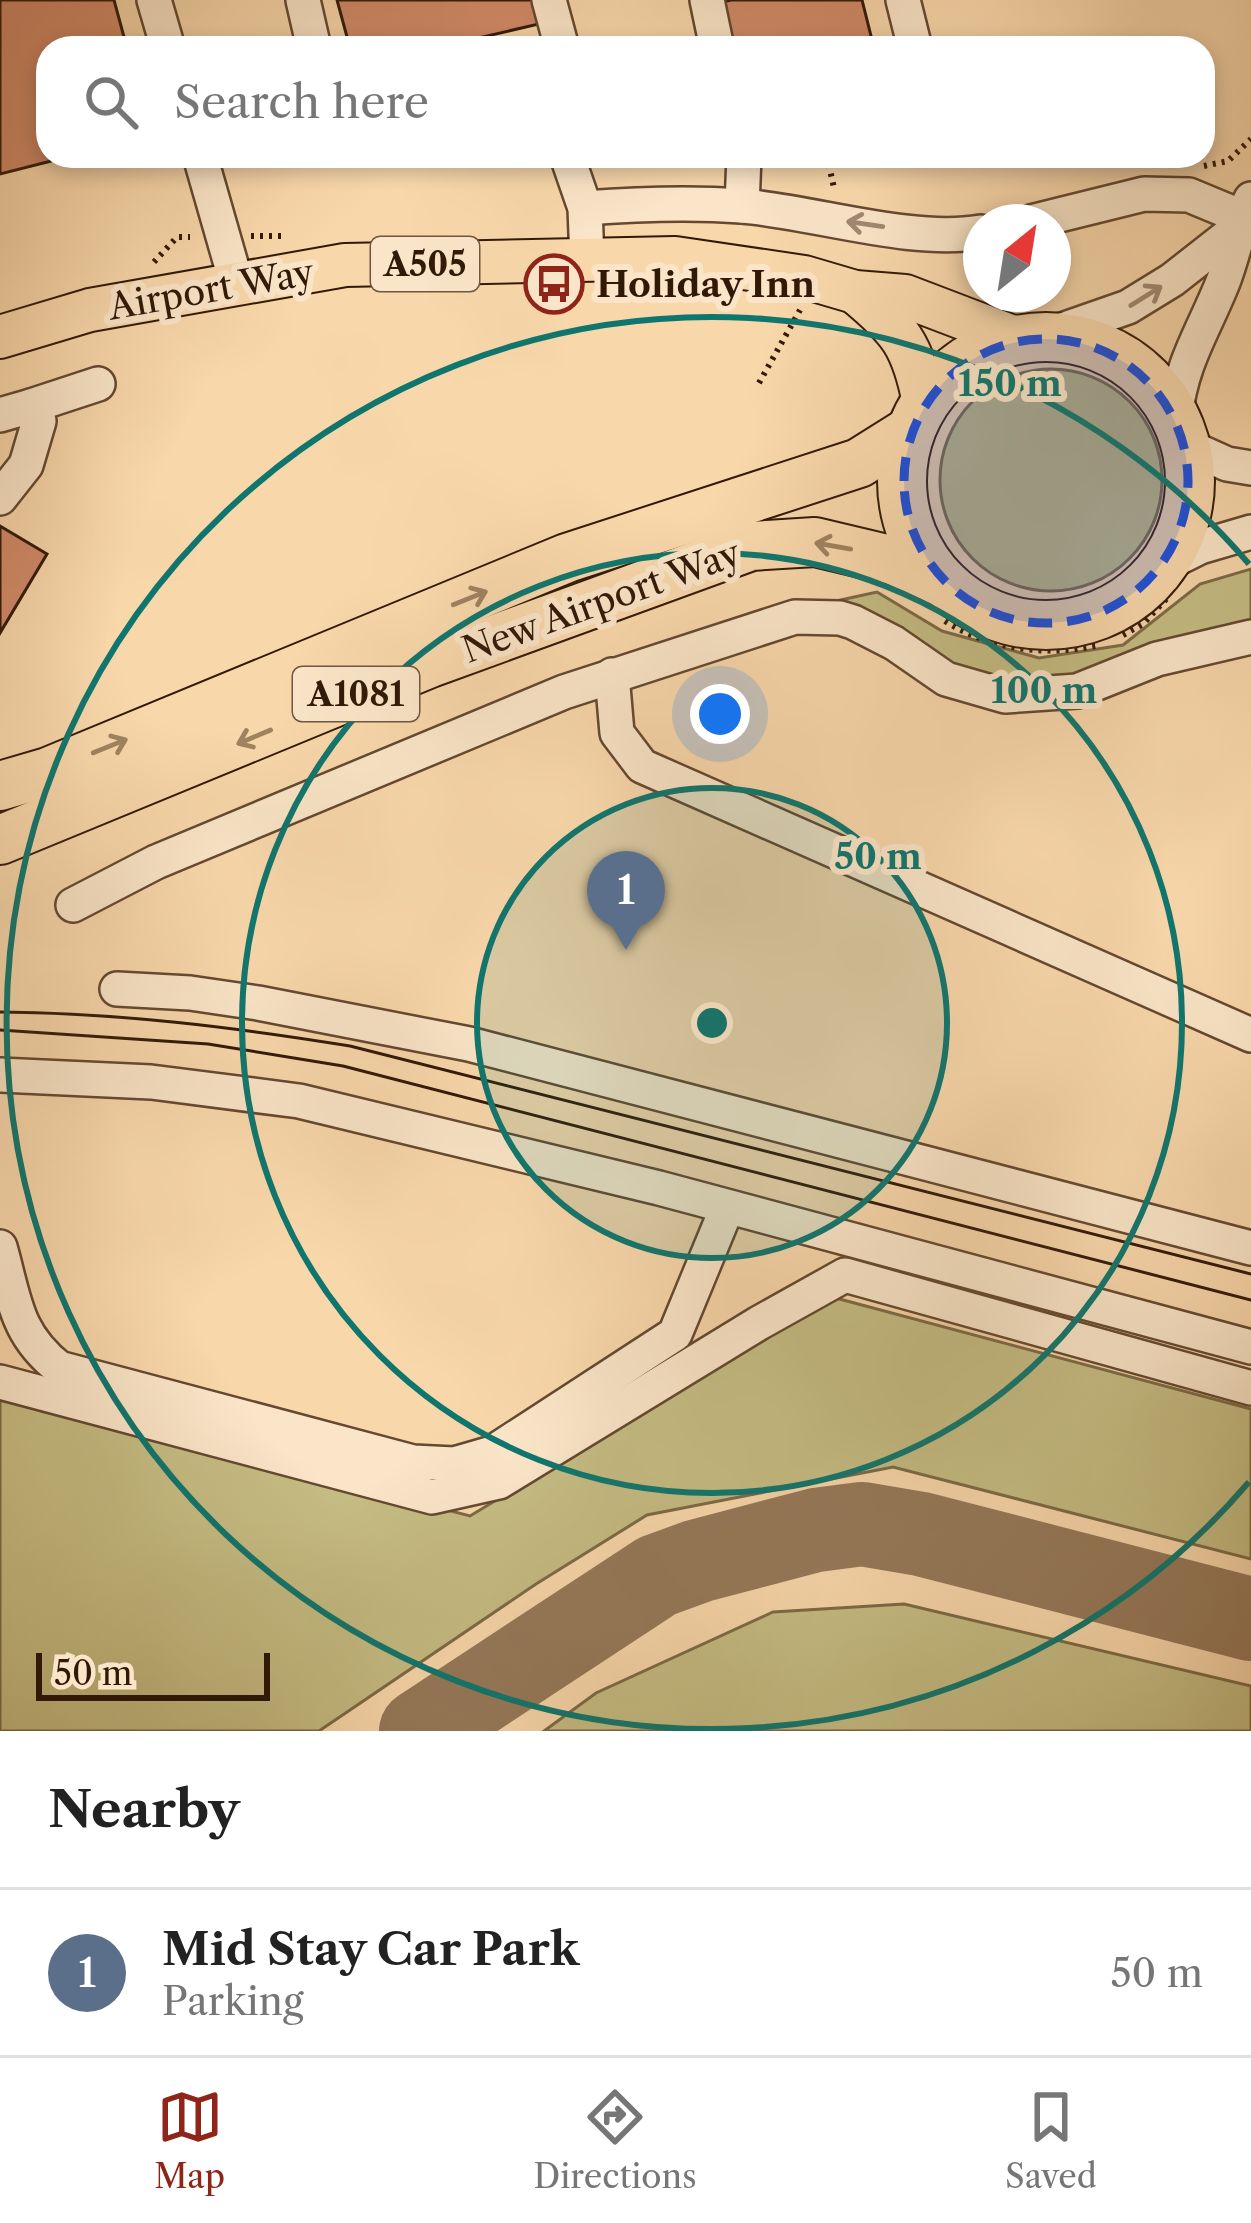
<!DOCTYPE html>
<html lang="en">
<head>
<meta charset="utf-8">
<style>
  body { margin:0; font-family:"Libre Caslon Text",serif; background:#f2f2f2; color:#222 }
  .compass { position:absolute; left:963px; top:204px; width:108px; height:108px; border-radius:50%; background:#fff; box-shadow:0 6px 18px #0003; rotate:30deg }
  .scale { position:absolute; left:36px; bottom:30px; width:234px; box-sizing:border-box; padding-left:12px; border:6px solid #321907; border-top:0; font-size:33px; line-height:42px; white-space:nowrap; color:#321907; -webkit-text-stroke:9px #fae5c8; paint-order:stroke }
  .you { position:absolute; left:720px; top:714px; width:42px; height:42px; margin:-30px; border:9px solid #fff; border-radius:50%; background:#1a73e8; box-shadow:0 0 0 18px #1a73e833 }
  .badge { display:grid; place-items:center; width:78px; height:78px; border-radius:50%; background:#8f2418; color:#fff; font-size:39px; font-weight:700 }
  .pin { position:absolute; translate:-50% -99px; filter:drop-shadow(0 3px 6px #0008) }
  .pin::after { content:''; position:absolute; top:63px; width:42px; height:36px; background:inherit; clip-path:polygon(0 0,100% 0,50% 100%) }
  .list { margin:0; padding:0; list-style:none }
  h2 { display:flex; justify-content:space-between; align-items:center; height:156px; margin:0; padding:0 48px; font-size:51px }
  h2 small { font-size:39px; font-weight:400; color:#767676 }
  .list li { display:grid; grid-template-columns:78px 1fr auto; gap:36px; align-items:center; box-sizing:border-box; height:168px; padding:0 48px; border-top:3px solid #e0e0e0 }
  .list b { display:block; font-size:45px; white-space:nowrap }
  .list p { margin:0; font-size:39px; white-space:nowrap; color:#767676 }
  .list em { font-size:39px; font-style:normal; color:#767676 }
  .icon { flex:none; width:66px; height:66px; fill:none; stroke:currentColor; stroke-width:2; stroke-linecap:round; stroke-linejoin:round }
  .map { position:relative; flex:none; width:1251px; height:1731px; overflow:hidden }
  .search { position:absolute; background:#fff; box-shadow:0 6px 18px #0003; left:36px; right:36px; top:36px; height:132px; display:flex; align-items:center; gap:30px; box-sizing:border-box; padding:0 42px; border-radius:36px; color:#767676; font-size:45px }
  .sheet { height:324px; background:#fff }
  nav { display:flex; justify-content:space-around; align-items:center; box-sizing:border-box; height:168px; border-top:3px solid #e0e0e0; background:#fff; font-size:33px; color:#767676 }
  nav a { display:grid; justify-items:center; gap:6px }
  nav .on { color:#8f2418 }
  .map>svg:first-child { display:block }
</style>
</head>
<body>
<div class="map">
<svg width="1251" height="1731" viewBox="0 0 1251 1731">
  <rect width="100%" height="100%" fill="#f8d7ab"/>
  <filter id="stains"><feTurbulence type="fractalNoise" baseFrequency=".00167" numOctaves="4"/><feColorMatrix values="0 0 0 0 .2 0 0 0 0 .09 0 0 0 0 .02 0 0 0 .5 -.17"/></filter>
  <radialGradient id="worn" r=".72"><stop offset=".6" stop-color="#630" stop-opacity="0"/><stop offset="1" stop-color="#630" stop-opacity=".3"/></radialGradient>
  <g fill="#c5bc83" stroke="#7c6a45" stroke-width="3">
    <circle cx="1051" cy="480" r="111"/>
    <path d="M 1251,569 L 1251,629 C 1172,652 1044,706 965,673 C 921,655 878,625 836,601 L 877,592 L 942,631 L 1039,658 L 1123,645 L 1200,584 Z"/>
    <path d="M 832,1297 L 1251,1409 L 1251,1559 L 893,1467 L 647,1515 L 536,1584 L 319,1731 L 0,1731 L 0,1394 L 470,1516 Z"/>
    <path d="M 904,1604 L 1251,1686 L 1251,1731 L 544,1731 L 596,1693 L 773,1612 Z"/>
  </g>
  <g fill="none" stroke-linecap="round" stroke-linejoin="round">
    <path stroke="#957859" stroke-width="84" d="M 421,1731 L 657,1576 L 698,1561 L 816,1530 L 862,1524 L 921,1534 L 1251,1619"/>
  </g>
  <g fill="#d08968" stroke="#321907" stroke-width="3">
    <path d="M 0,0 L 114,0 L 127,48 L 48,48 L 48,156 L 71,156 L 0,174 Z"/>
    <path d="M 337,0 L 532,0 L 539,24 L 435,48 L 350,48 Z"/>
    <path d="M 731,0 L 862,0 L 874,48 L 725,48 L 715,4 Z"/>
    <path d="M 0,526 L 47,554 L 0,633 Z"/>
  </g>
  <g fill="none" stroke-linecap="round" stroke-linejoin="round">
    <g stroke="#644830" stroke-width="38">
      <g id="minor">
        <path d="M 154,0 L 168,48"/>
        <path d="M 303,0 L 314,48"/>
        <path d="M 549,0 L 562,48"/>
        <path d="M 707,0 L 717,48"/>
        <path d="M 903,0 L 915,48"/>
        <path d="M 200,156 L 237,285"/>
        <path d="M 567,156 L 585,208 L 587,260"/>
        <path d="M 742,206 L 744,156"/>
        <path d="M 585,208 C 637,204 690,202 742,206 C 815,212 911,244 981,232"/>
        <path d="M 1031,222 L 1144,194 L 1189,195 L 1242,217"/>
        <path d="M 1042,337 L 1128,307 L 1172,280 L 1237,229"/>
        <path d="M 31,406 L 98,384"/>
        <path d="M 0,415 L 31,406 L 39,421 L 26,465 L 0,498"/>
        <path d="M 1175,418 C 1181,362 1203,332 1223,282 C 1234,254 1238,226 1251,199"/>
        <path d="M 1185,445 L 1227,464 L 1251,468"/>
        <path d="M 1162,566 L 1200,547 L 1251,532"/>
        <path d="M 612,675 L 617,733 L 642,766 L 1251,1035"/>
        <path d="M 73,905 L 156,862 L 564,692 L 795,617 L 840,618 L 853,622 L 894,643 L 946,679 L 1005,696 L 1077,691 L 1157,659 L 1251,637"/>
        <path d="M 117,989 L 190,993 L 258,1003 L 469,1044 L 1251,1248"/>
        <path d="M 0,1075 L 151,1082 L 299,1101 L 659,1188 L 1251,1347"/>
        <path d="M 0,1247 C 15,1300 15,1333 59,1368 L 413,1462 L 454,1464 L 492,1453 L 675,1334 L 727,1208"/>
        <path d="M 0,1382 L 432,1497 L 499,1482 L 759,1323 L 845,1275 L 1251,1388"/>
      </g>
    </g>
    <g stroke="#321907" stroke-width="46">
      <g id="major">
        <path d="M 855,292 C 900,329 913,345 924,403"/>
        <path d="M 0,337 L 90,310 L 345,265 L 675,258 L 804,277 L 855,292 L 905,296 L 1018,339"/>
      </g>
    </g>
    <g stroke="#321907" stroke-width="52">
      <g id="highway">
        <circle cx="1046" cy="481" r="144"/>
        <path d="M 0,786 L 48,772 L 567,558 L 859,463 L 910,431"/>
        <path d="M 0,840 L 430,663 L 751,546 L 815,542 L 895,561 L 944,583"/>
      </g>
    </g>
    <g stroke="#321907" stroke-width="6" stroke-dasharray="3 6" stroke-linecap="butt">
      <path d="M 827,156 L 834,188"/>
      <path d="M 1204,166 L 1228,161 L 1251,139"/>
      <path d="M 251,236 L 286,236"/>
      <path d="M 154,262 L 177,237 L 190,237"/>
      <path d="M 759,383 L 800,310"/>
      <path d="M 945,621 C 990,650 1048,657 1100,645"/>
      <path d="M 1123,635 L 1143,624 L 1167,598"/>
    </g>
    <use href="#minor" stroke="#fae5c8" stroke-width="33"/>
    <use href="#major" stroke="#f8d7ab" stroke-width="42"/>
    <use href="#highway" stroke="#f8d7ab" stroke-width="48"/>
    <g stroke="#321907" stroke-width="3">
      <path d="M 0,1012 C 118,1013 233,1027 350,1046 L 1251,1274"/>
      <path d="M 0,1030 L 208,1044 L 343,1066 L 1251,1300"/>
    </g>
  </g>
  <defs><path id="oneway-shaft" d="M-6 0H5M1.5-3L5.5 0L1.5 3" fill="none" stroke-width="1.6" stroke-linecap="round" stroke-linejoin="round" transform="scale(3)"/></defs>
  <g stroke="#a08971">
    <use href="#oneway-shaft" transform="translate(865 224) rotate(-172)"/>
    <use href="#oneway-shaft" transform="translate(1146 296) rotate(-32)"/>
  </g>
  <g stroke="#9f8261">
    <use href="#oneway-shaft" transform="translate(833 546) rotate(-170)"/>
    <use href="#oneway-shaft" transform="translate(470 598) rotate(-22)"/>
    <use href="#oneway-shaft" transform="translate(254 737) rotate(157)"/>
    <use href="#oneway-shaft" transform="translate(110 746) rotate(-22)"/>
  </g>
  <path fill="#1d4ed8" fill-opacity="0.2" stroke="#1d4ed8" stroke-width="9" stroke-dasharray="24 15" stroke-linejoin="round" d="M904 481a142 142 0 1 1 284 0a142 142 0 1 1-284 0Z"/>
  <circle cx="712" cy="1023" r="235" fill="#0f766e" fill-opacity=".12"/>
  <g fill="none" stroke="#0f766e" stroke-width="6">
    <circle cx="712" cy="1023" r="235"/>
    <circle cx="712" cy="1023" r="470"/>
    <path d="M1249 1482A706 706 0 1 1 1249 564"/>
  </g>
  <defs>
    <g id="bus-ring" transform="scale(3)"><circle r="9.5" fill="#fae5c8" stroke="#8f2418" stroke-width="1.5"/><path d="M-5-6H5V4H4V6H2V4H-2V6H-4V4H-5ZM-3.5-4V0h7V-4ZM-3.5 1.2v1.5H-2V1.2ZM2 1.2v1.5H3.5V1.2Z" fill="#8f2418"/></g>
  </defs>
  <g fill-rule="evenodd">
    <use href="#bus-ring" x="554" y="284"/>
  </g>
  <g text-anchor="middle" stroke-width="12" stroke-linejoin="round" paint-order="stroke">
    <g fill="#fae5c8" stroke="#6e5641" stroke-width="3">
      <rect x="371" y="237" width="108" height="54" rx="9"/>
      <rect x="293" y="667" width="126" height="54" rx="9"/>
    </g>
    <g font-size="33" font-weight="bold" fill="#321907">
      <text x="425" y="276">A505</text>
      <text x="356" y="706">A1081</text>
    </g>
    <g font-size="36" font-weight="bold" fill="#321907" stroke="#fae5c8" text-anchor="start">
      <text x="596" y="297">Holiday Inn</text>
    </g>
    <g font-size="36" fill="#321907" stroke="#fae5c8">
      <text transform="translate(211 289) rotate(-10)" y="13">Airport Way</text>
      <text transform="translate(601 601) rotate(-20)" y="13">New Airport Way</text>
    </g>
  </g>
  <circle cx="712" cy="1023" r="18" fill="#0f766e" stroke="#fae5c8" stroke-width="6"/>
  <g font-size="36" text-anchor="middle" font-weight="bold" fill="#0f766e" stroke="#fae5c8" stroke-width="12" stroke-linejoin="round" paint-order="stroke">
    <text x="1010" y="396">150 m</text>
    <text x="1044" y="703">100 m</text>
    <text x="878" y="869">50 m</text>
  </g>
  <rect width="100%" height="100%" filter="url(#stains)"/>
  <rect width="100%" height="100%" fill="url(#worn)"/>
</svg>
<svg class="compass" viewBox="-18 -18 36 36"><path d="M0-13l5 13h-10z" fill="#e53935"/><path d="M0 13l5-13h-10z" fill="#767676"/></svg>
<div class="scale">50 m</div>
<div class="you"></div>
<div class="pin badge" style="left:626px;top:950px;background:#5c6f8a">1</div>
<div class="search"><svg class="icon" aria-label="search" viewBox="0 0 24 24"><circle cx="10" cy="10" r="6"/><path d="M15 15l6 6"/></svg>Search here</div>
</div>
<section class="sheet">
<h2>Nearby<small></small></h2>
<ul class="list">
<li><span class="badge" style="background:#5c6f8a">1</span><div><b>Mid Stay Car Park</b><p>Parking</p></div><em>50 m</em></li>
</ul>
</section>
<nav>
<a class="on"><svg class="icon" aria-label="map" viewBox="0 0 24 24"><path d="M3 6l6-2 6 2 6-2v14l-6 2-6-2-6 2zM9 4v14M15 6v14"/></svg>Map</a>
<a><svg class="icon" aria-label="directions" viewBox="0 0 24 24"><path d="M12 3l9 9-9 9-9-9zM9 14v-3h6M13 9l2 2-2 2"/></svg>Directions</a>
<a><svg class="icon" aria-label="saved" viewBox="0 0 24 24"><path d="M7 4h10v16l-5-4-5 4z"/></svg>Saved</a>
</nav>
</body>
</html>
